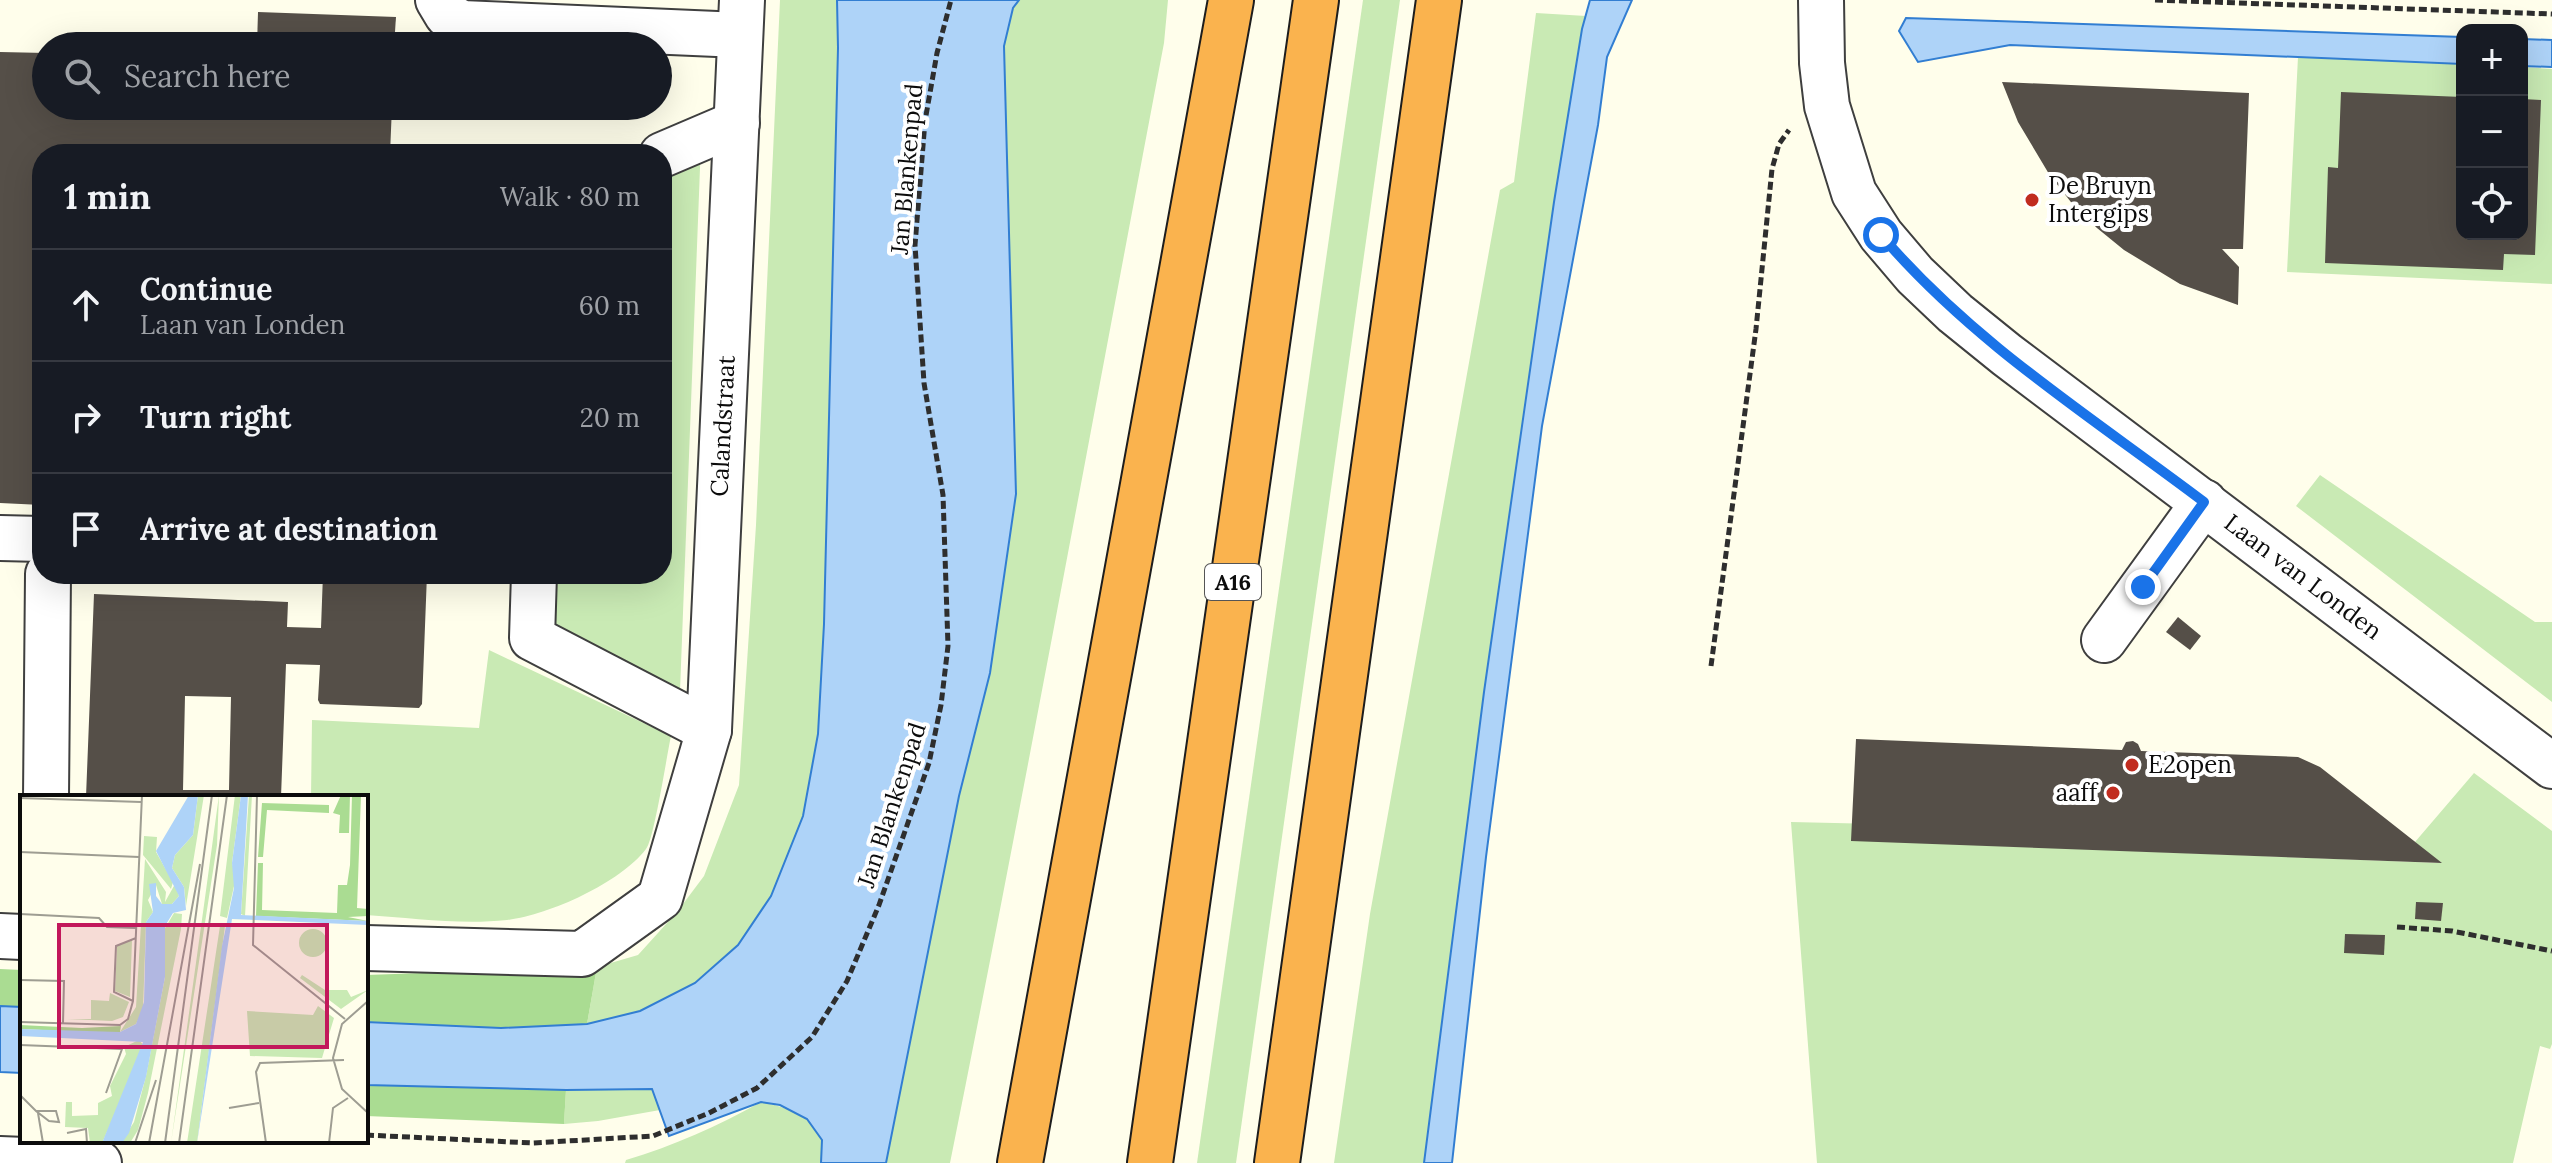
<!DOCTYPE html>
<html lang="en">
<head>
<meta charset="utf-8">
<style>
  body { margin:0; font-family:Lora,serif; background:#20242c; color:#f1f3f6 }
  .controls { position:absolute; right:24px; top:24px; display:grid; overflow:hidden; border-radius:16px; box-shadow:0 8px 32px #0002 }
  .controls button { width:72px; height:72px; display:grid; place-items:center; padding:0; border:0; border-bottom:2px solid #363941; background:#171b24; color:#f1f3f6; font:40px sans-serif }
  .stop { position:absolute; width:24px; height:24px; margin:-18px; border:6px solid #1a73e8; border-radius:50%; background:#fff }
  .stop.end { background:#1a73e8; border-color:#fff; box-shadow:0 2px 8px #0008 }
  .list { margin:0; padding:0; list-style:none }
  h2 { display:flex; justify-content:space-between; align-items:center; height:104px; margin:0; padding:0 32px; font-size:34px }
  h2 small { font-size:26px; font-weight:400; color:#9ea1a6 }
  .list li { display:grid; grid-template-columns:52px 1fr auto; gap:24px; align-items:center; box-sizing:border-box; height:112px; padding:0 32px; border-top:2px solid #363941 }
  .list b { display:block; font-size:30px; white-space:nowrap }
  .list p { margin:0; font-size:26px; white-space:nowrap; color:#9ea1a6 }
  .list em { font-size:26px; font-style:normal; color:#9ea1a6 }
  .icon { flex:none; width:44px; height:44px; fill:none; stroke:currentColor; stroke-width:2; stroke-linecap:round; stroke-linejoin:round }
  .map { position:relative; flex:none; width:2552px; height:1163px; overflow:hidden }
  .search { position:absolute; background:#171b24; box-shadow:0 8px 32px #0002; left:32px; top:32px; width:640px; height:88px; display:flex; align-items:center; gap:20px; box-sizing:border-box; padding:0 28px; border-radius:44px; color:#9ea1a6; font-size:30px }
  .panel { position:absolute; background:#171b24; box-shadow:0 8px 32px #0002; left:32px; top:144px; width:640px; height:440px; border-radius:32px }
  .map>svg:first-child { display:block }
</style>
</head>
<body>
<div class="map">
<svg width="2552" height="1163" viewBox="0 0 2552 1163">
  <rect width="100%" height="100%" fill="#fffeeb"/>
  <g fill="#c9eab4">
    <path d="M 780,0 L 837,0 L 838,48 L 824,624 L 818,734 L 803,816 L 771,896 L 738,945 L 695,983 L 640,1011 L 587,1024 L 597,967 L 638,955 L 677,912 L 704,876 L 739,785 L 756,525 Z"/>
    <path d="M 1019,0 L 1168,0 L 1164,43 C 1093,417 1025,790 950,1163 L 886,1163 L 959,796 L 990,673 L 1016,494 L 1004,45 L 1013,8 Z"/>
    <path d="M 1363,0 L 1400,0 L 1236,1163 L 1197,1163 Z"/>
    <path d="M 1536,13 L 1586,16 L 1554,202 L 1484,692 L 1424,1163 L 1334,1163 L 1370,914 L 1500,190 L 1514,182 Z"/>
    <path d="M 2298,57 L 2462,64 L 2462,234 L 2522,234 L 2522,67 L 2552,69 L 2552,284 L 2287,272 Z"/>
    <path d="M 701,142 L 680,691 L 539,630 L 541,574 L 662,574 L 662,155 Z"/>
    <path d="M 2320,475 L 2535,622 L 2552,622 L 2552,702 L 2296,506 Z"/>
    <path d="M 489,650 L 671,736 C 667,754 654,840 646,849 C 620,883 549,915 507,920 C 461,925 412,918 366,915 L 366,797 L 311,797 L 312,720 L 479,728 Z"/>
    <path d="M 2474,773 L 2552,831 L 2552,1044 L 2550,1049 L 2540,1046 L 2513,1163 L 1817,1163 L 1791,822 L 1878,824 L 1877,841 L 2440,863 L 2415,842 Z"/>
    <path d="M 652,1089 L 660,1110 L 598,1121 L 564,1124 L 566,1090 Z"/>
    <path d="M 761,1102 C 783,1106 819,1117 822,1143 C 822,1150 821,1157 821,1163 L 625,1163 L 626,1160 C 673,1146 718,1126 761,1102 Z"/>
  </g>
  <g fill="#aadc92">
    <path d="M 597,967 L 587,1024 L 501,1028 L 366,1022 L 366,975 Z"/>
    <path d="M 0,969 L 22,970 L 22,1007 L 0,1006 Z"/>
    <path d="M 366,1085 L 566,1090 L 564,1124 L 366,1116 Z"/>
  </g>
  <g fill="#aed3f8" stroke="#327ed2" stroke-width="2">
    <path d="M 837,0 L 1019,0 L 1013,8 L 1004,46 L 1016,494 L 990,673 L 959,796 L 886,1163 L 821,1163 L 822,1140 L 807,1119 L 780,1105 L 761,1102 L 669,1136 L 652,1089 L 566,1090 L 366,1085 L 366,1022 L 501,1028 L 587,1024 L 640,1011 L 695,983 L 738,945 L 771,896 L 803,816 L 818,734 L 824,624 L 838,48 Z"/>
    <path d="M 1590,0 L 1632,0 L 1607,57 L 1598,125 L 1542,426 L 1486,857 L 1452,1163 L 1424,1163 L 1484,692 L 1554,202 L 1582,29 Z"/>
    <path d="M 1906,18 L 2462,37 L 2462,64 L 2010,45 L 1918,62 L 1899,31 Z"/>
    <path d="M 2522,39 L 2552,40 L 2552,67 L 2522,66 Z"/>
    <path d="M 0,1006 L 22,1007 L 22,1073 L 0,1072 Z"/>
  </g>
  <g fill="#554f48" fill-rule="evenodd">
    <path d="M 258,12 L 396,17 L 394,46 L 257,46 Z"/>
    <path d="M 0,52 L 46,53 L 46,106 L 392,106 L 390,154 L 42,154 L 42,505 L 0,503 Z"/>
    <path d="M 2002,82 L 2249,93 L 2243,249 L 2222,249 L 2239,267 L 2238,305 L 2180,284 L 2124,250 L 2097,228 L 2074,206 L 2049,174 L 2018,122 Z"/>
    <path d="M 2341,92 L 2462,97 L 2462,234 L 2522,234 L 2522,99 L 2541,100 L 2535,255 L 2504,254 L 2503,270 L 2325,263 L 2328,167 L 2338,168 Z"/>
    <path d="M 323,574 L 427,574 L 422,704 L 419,708 L 320,704 L 318,700 L 320,665 L 286,664 L 281,797 L 86,797 L 94,594 L 288,602 L 287,627 L 321,628 ZM 185,696 L 231,697 L 229,790 L 183,790 Z"/>
    <path d="M 2178,617 L 2201,636 L 2190,650 L 2166,632 Z"/>
    <path d="M 1856,739 L 2122,750 L 2126,742 L 2133,741 L 2138,744 L 2141,751 L 2298,757 L 2320,767 L 2442,863 L 1851,841 Z"/>
    <path d="M 2416,902 L 2443,903 L 2441,921 L 2415,919 Z"/>
    <path d="M 2345,934 L 2385,935 L 2384,955 L 2344,953 Z"/>
  </g>
  <g fill="none" stroke-linecap="round" stroke-linejoin="round">
    <g stroke="#3f3f3f" stroke-width="48">
      <g id="minor">
        <path d="M 438,0 L 447,15 L 462,23 L 740,35"/>
        <path d="M 1821,0 L 1822,63 L 1827,106 L 1854,193 L 1881,235 L 1915,275 L 1955,313 L 2007,355 L 2552,766"/>
        <path d="M 662,155 L 737,123"/>
        <path d="M 0,538 L 42,539"/>
        <path d="M 534,574 L 532,638 L 709,730"/>
        <path d="M 2104,640 L 2204,502"/>
        <path d="M 46,797 L 48,574"/>
        <path d="M 0,936 L 22,937"/>
        <path d="M 366,948 L 582,954 L 660,898 L 709,730 L 742,0"/>
        <path d="M 0,1159 L 99,1163"/>
      </g>
    </g>
    <g stroke="#1d1d1d" stroke-width="48">
      <g id="highway">
        <path d="M 1020,1163 L 1231,0"/>
        <path d="M 1150,1163 L 1316,0"/>
        <path d="M 1277,1163 L 1439,0"/>
      </g>
    </g>
    <g stroke="#2e2e2e" stroke-width="5" stroke-dasharray="8 4" stroke-linecap="butt">
      <path d="M 2155,0 L 2552,14"/>
      <path d="M 1711,666 L 1756,329 L 1772,169 L 1779,144 L 1789,130"/>
      <path d="M 2397,927 L 2452,931 L 2552,951"/>
      <path d="M 366,1135 L 533,1143 L 653,1136 L 709,1113 L 757,1088 L 812,1037 L 847,981 L 879,905 L 929,763 L 941,705 L 948,646 L 943,495 L 924,383 L 915,245 L 925,121 L 937,53 L 951,0"/>
    </g>
    <use href="#minor" stroke="#fff" stroke-width="44"/>
    <use href="#highway" stroke="#fab34e" stroke-width="44"/>
  </g>
  <g fill="none" stroke-linecap="round" stroke-linejoin="round">
    <path stroke="#1a73e8" stroke-width="10" d="M 1881,235 C 1972,342 2093,418 2204,502 L 2143,587"/>
  </g>
  <g fill="#c12c1f" stroke="#fff" stroke-width="3">
    <circle cx="2032" cy="200" r="8"/>
    <circle cx="2132" cy="765" r="8"/>
    <circle cx="2113" cy="793" r="8"/>
  </g>
  <g text-anchor="middle" stroke-width="8" stroke-linejoin="round" paint-order="stroke">
    <rect fill="#fff" stroke="#555" stroke-width="2" x="1205" y="564" width="56" height="36" rx="6"/>
    <g font-size="22" font-weight="bold" fill="#0c0c0c">
      <text x="1233" y="590">A16</text>
    </g>
    <g font-size="24" fill="#0c0c0c" stroke="#fff">
      <text transform="translate(907 169) rotate(-85)" y="8">Jan Blankenpad</text>
      <text transform="translate(723 426) rotate(-87)" y="8">Calandstraat</text>
      <text transform="translate(2303 577) rotate(37)" y="8">Laan van Londen</text>
      <text transform="translate(892 805) rotate(-72)" y="8">Jan Blankenpad</text>
    </g>
    <g font-size="24" fill="#0c0c0c" stroke="#fff" text-anchor="start">
      <text x="2048" y="194">De Bruyn<tspan x="2048" dy="28">Intergips</tspan></text>
      <text x="2148" y="773">E2open</text>
      <text x="2097" y="801" text-anchor="end">aaff</text>
    </g>
  </g>
  <g transform="translate(20 795)">
    <rect width="348" height="348" fill="#fffeeb"/>
    <path d="M 178,0 L 184,0 L 166,111 L 164,92 L 152,73 L 155,60 L 173,40 ZM 199,0 L 197,50 L 151,348 L 184,110 ZM 215,0 L 221,0 L 212,68 L 216,82 L 207,123 L 200,121 ZM 229,0 L 232,0 L 225,121 L 221,119 ZM 124,41 L 137,42 L 136,57 L 153,87 L 151,94 L 123,60 ZM 125,64 L 146,97 L 145,107 L 155,89 L 159,101 L 152,109 L 142,109 L 136,90 L 128,105 L 133,117 L 126,127 L 123,215 L 116,229 L 100,237 L 116,212 ZM 154,118 L 162,119 L 161,134 L 128,298 L 118,335 L 110,348 L 101,348 L 114,327 L 126,281 L 145,182 L 144,135 ZM 200,131 L 205,131 L 177,348 L 167,348 ZM279 148a14 14 0 1 1 28 0a14 14 0 1 1-28 0ZM 112,145 L 110,202 L 95,196 L 97,150 ZM 282,180 L 305,195 L 327,195 L 331,202 L 348,195 L 321,214 L 280,183 ZM 90,198 L 109,207 L 103,222 L 92,226 L 47,224 L 71,224 L 71,205 L 89,206 ZM 298,211 L 314,223 L 302,263 L 230,261 L 227,216 L 293,220 ZM 119,245 L 125,252 L 82,348 L 70,348 L 68,333 L 45,332 L 46,307 L 52,307 L 52,321 L 78,320 L 78,308 L 92,301 L 90,291 L 106,259 L 104,252 Z" fill="#c9eab4"/>
    <path d="M 321,0 L 330,0 L 329,38 L 319,38 L 320,20 L 313,18 ZM 332,0 L 341,0 L 337,113 L 348,114 L 348,121 L 328,122 L 348,126 L 236,121 L 238,68 L 243,68 L 242,115 L 317,118 L 318,90 L 327,90 L 330,70 ZM 242,8 L 309,10 L 309,18 L 247,15 L 243,62 L 238,62 ZM 0,230 L 62,233 L 101,231 L 100,237 L 91,238 L 0,234 Z" fill="#aadc92"/>
    <path d="M 169,0 L 178,0 L 173,40 L 155,60 L 152,73 L 164,92 L 166,115 L 153,118 L 145,131 L 145,182 L 126,282 L 109,338 L 102,348 L 82,348 L 123,247 L 0,241 L 0,234 L 100,237 L 116,229 L 124,207 L 126,127 L 133,117 L 129,89 L 136,88 L 136,101 L 142,109 L 152,109 L 159,101 L 136,56 ZM 221,0 L 228,0 L 221,120 L 348,126 L 348,130 L 212,124 L 177,348 L 202,151 L 214,93 L 212,68 Z" fill="#aed3f8"/>
    <path fill="none" stroke="#9e9d92" stroke-width="2" d="M 237,0 L 233,150 L 325,224M 0,3 L 121,7M 0,57 L 119,62M 0,119 L 79,123 L 87,132 L 116,133M 0,185 L 44,186 L 43,228M 113,206 L 94,197 L 96,151 L 116,143M 348,206 L 322,229 L 313,263 L 322,294 L 348,318M 0,227 L 100,230 L 108,224 L 113,206 L 122,0M 0,250 L 102,254 L 86,298M 0,300 L 16,316 L 29,326 L 39,327 L 36,316 L 16,316M 209,313 L 239,308M 18,318 L 23,348M 47,338 L 66,334 L 67,348M 115,348 L 136,285M 129,348 L 180,69M 145,348 L 192,0M 159,348 L 207,0M 246,348 L 236,277 L 240,268 L 324,265M 309,348 L 313,313 L 328,303"/>
    <path fill="#c2185b" fill-opacity="0.15" stroke="#c2185b" stroke-width="4" d="M 39,130 L 307,130 L 307,252 L 39,252 Z"/>
    <rect width="348" height="348" fill="none" stroke="#0c0c0c" stroke-width="4"/>
  </g>
</svg>
<div class="controls">
<button>+</button>
<button>−</button>
<button><svg class="icon" aria-label="locate" viewBox="0 0 24 24"><circle cx="12" cy="12" r="6"/><path d="M12 2v4M12 18v4M2 12h4M18 12h4"/></svg></button>
</div>
<div class="stop" style="left:1881px;top:235px"></div>
<div class="stop end" style="left:2143px;top:587px"></div>
<div class="search"><svg class="icon" aria-label="search" viewBox="0 0 24 24"><circle cx="10" cy="10" r="6"/><path d="M15 15l6 6"/></svg>Search here</div>
<section class="panel">
<h2>1 min<small>Walk · 80 m</small></h2>
<ul class="list">
<li><svg class="icon" aria-label="ahead" viewBox="0 0 24 24"><path d="M12 20V5M6 11l6-6 6 6"/></svg><div><b>Continue</b><p>Laan van Londen</p></div><em>60 m</em></li>
<li><svg class="icon" aria-label="right" viewBox="0 0 24 24"><path d="M7 20v-9h11M14 6l5 5-5 5"/></svg><div><b>Turn right</b></div><em>20 m</em></li>
<li><svg class="icon" aria-label="arrive" viewBox="0 0 24 24"><path d="M6 21V4h12l-3 4 3 4H6"/></svg><div><b>Arrive at destination</b></div></li>
</ul>
</section>
</div>
</body>
</html>
